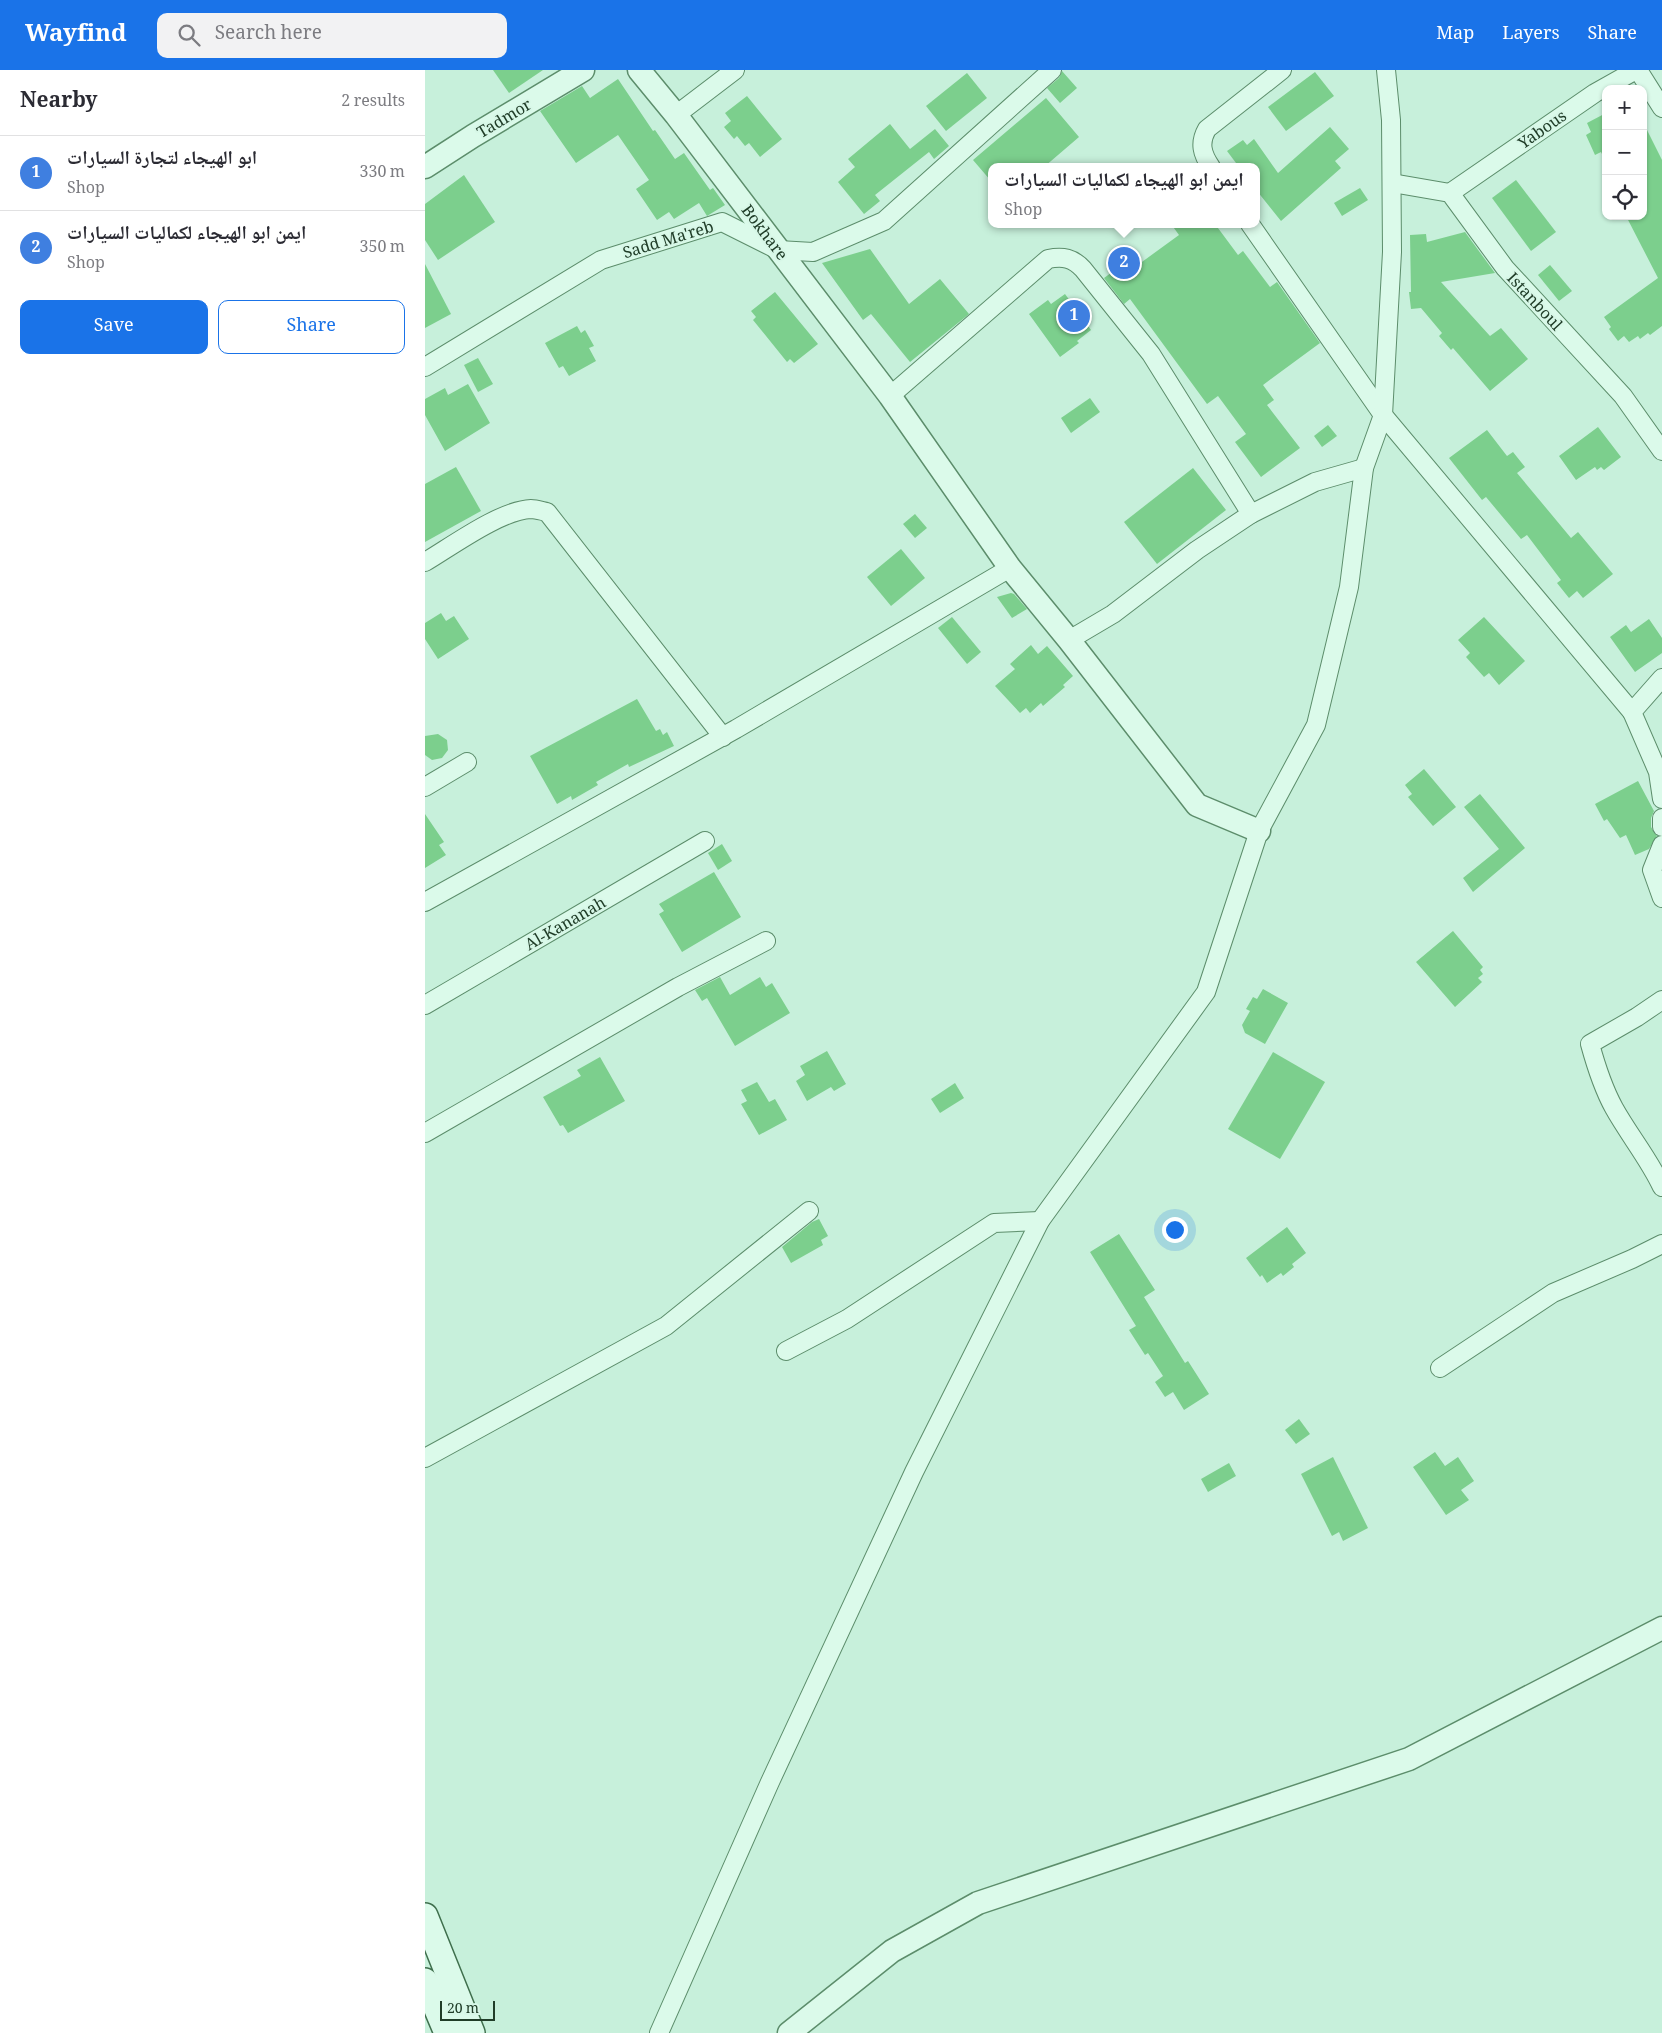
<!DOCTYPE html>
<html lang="en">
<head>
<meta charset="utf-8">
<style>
  body { margin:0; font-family:Georgia,"Noto Naskh Arabic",serif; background:#f2f2f3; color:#2b2b33 }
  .controls { position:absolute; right:15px; top:15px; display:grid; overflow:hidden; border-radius:10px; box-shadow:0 1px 4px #0004 }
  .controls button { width:45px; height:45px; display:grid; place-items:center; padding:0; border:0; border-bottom:1px solid #e1e1e2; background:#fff; color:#2b2b33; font:25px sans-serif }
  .scale { position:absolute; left:15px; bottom:12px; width:55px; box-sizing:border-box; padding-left:5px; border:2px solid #203d28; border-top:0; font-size:14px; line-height:18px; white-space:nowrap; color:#203d28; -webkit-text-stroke:4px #d7f7e7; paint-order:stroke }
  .you { position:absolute; left:749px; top:1159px; width:18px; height:18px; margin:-12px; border:4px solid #fff; border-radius:50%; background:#1a73e8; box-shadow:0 0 0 8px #1a73e833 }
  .badge { display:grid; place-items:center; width:32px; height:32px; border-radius:50%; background:#1a73e8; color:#fff; font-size:16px; font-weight:700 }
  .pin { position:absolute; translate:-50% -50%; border:2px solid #fff; box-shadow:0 1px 5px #0006 }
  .popup { position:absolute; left:563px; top:93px; width:272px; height:65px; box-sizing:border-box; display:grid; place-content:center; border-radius:10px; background:#fff; filter:drop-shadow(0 1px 4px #0005); font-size:16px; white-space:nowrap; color:#7c7c81 }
  .popup b { font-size:19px; color:#2b2b33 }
  .popup::after { content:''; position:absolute; left:50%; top:100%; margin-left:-10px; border:10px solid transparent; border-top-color:#fff }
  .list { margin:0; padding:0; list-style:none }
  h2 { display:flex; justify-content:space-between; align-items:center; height:65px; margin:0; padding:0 20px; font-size:21px }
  h2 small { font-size:16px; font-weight:400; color:#7c7c81 }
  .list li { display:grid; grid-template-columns:32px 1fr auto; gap:15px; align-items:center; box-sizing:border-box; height:75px; padding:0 20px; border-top:1px solid #e1e1e2 }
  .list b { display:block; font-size:19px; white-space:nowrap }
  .list p { margin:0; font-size:16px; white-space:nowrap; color:#7c7c81 }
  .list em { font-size:16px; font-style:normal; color:#7c7c81 }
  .actions { display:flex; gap:10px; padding:15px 20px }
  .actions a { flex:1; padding:11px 0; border:1px solid #1a73e8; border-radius:10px; text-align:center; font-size:18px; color:#1a73e8 }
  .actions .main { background:#1a73e8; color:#fff }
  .icon { flex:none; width:28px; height:28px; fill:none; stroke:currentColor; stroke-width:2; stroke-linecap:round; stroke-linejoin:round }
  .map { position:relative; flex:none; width:1237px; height:1963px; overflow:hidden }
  header { display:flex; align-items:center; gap:30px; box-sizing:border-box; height:70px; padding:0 25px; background:#1a73e8; color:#fff }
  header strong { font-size:24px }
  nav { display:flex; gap:28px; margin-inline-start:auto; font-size:18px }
  .search { width:350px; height:45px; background:#f2f2f3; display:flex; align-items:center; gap:12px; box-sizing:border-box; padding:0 18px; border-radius:10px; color:#7c7c81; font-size:19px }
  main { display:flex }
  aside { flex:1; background:#fff }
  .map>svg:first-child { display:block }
</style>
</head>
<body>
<header>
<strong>Wayfind</strong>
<div class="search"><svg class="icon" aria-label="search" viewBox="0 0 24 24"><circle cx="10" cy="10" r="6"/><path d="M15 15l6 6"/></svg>Search here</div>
<nav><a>Map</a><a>Layers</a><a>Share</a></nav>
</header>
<main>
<aside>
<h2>Nearby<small>2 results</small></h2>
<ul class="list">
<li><span class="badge" style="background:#3f7fe0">1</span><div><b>ابو الهيجاء لتجارة السيارات</b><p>Shop</p></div><em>330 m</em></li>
<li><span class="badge" style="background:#3f7fe0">2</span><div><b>ايمن ابو الهيجاء لكماليات السيارات</b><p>Shop</p></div><em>350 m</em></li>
</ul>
<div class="actions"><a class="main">Save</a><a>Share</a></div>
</aside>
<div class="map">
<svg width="1237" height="1963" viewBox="0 0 1237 1963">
  <rect width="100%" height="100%" fill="#c7f0db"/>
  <g fill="#7ccf8d">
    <path d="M 68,0 L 118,0 L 84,23 Z"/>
    <path d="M 637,1 L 652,18 L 635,33 L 622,18 L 634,8 Z"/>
    <path d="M 890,2 L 909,26 L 861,61 L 843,37 Z"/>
    <path d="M 542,3 L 562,28 L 521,61 L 501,36 Z"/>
    <path d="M 193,9 L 228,61 L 230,60 L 250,89 L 259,83 L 285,120 L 288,118 L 300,135 L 282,146 L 274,133 L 249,149 L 244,142 L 232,150 L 211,119 L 224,110 L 193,65 L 151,93 L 115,41 L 157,16 L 165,28 Z"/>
    <path d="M 322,26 L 357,69 L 335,87 L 324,73 L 320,76 L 312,66 L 309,69 L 299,57 L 306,51 L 300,43 Z"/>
    <path d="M 621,28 L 654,67 L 619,97 L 566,97 L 566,111 L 548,90 Z"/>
    <path d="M 1181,43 L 1181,92 L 1176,82 L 1170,85 L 1161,65 L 1166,62 L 1162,53 Z"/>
    <path d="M 1218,52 L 1237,90 L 1237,256 L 1225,265 L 1223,263 L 1215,269 L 1213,266 L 1204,272 L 1199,266 L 1193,271 L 1184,259 L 1186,257 L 1179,247 L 1233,208 L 1201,146 L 1218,146 Z"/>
    <path d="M 465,54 L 485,79 L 510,59 L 524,76 L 509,89 L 504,82 L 450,125 L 455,131 L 439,144 L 413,112 L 430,97 L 423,89 Z"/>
    <path d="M 905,57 L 924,79 L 910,91 L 916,98 L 856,151 L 832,121 L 832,97 L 814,97 L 802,81 L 818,70 L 822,75 L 829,69 L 853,103 Z"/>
    <path d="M 39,105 L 70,152 L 13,190 L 0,170 L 0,134 Z"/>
    <path d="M 1091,110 L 1131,162 L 1106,181 L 1067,128 Z"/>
    <path d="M 935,118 L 943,130 L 917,146 L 909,133 Z"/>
    <path d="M 746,154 L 790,154 L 813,185 L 818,181 L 845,217 L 852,212 L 895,273 L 838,315 L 849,330 L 842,335 L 875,378 L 836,407 L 810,372 L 821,364 L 793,326 L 782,334 L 705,229 L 699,234 L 679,208 L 705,189 L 710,197 L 754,165 Z"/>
    <path d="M 1040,162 L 1070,203 L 1016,212 L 1065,266 L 1076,258 L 1103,289 L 1065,321 L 1028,278 L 1026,280 L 1014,266 L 1017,263 L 996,238 L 986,239 L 984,222 L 986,222 L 985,165 L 1001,164 L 1002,172 Z"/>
    <path d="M 445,179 L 484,234 L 515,209 L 544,244 L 485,292 L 446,244 L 438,250 L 397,193 Z"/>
    <path d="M 0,194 L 26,244 L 0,258 Z"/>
    <path d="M 1125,195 L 1147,221 L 1134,231 L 1113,205 Z"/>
    <path d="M 350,222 L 393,274 L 369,293 L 365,289 L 362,292 L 328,250 L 331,247 L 326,241 Z"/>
    <path d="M 640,224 L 666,260 L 652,271 L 654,273 L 635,287 L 604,244 L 623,230 L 626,234 Z"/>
    <path d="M 152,256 L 156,263 L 160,260 L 169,276 L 164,278 L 171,291 L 144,306 L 138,296 L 134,298 L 120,273 Z"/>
    <path d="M 53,288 L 68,314 L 53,322 L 39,295 Z"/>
    <path d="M 43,314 L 65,353 L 20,381 L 0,345 L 0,329 L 20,318 L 23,325 Z"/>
    <path d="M 665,328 L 675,342 L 646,363 L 636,348 Z"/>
    <path d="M 903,355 L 912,366 L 897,377 L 889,366 Z"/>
    <path d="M 1173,357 L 1196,387 L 1179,400 L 1176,397 L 1172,400 L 1170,397 L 1151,410 L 1134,386 Z"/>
    <path d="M 1062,360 L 1082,386 L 1088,382 L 1100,397 L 1092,403 L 1146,468 L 1153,462 L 1188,504 L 1158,528 L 1152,521 L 1144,528 L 1132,513 L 1136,510 L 1102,465 L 1096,469 L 1061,427 L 1057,430 L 1024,388 Z"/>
    <path d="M 31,397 L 56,441 L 0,472 L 0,414 Z"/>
    <path d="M 768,398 L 801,440 L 732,494 L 699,452 Z"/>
    <path d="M 490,444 L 502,458 L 490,468 L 478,454 Z"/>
    <path d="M 476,479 L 500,508 L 466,536 L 442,507 Z"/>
    <path d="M 586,523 L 589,524 L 602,539 L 587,548 L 572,527 Z"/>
    <path d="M 16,543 L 21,551 L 29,546 L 44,569 L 13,589 L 0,569 L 0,553 Z"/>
    <path d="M 527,547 L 556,582 L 542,594 L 513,558 Z"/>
    <path d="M 1059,547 L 1100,591 L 1074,615 L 1064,603 L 1059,607 L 1041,587 L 1045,583 L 1033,570 Z"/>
    <path d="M 1224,549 L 1237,568 L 1237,583 L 1210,602 L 1185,567 L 1201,555 L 1206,562 Z"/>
    <path d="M 606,575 L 613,584 L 622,576 L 648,606 L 638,615 L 640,617 L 618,636 L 616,633 L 605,643 L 601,638 L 595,643 L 570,616 L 590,599 L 585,594 Z"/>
    <path d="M 212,629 L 231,661 L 235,659 L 238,665 L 242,662 L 249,676 L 204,697 L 203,694 L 171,712 L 173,715 L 147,730 L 146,726 L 132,734 L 105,686 Z"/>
    <path d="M 13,664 L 22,670 L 23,680 L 17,688 L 7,690 L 0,685 L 0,666 Z"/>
    <path d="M 999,699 L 1031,737 L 1008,756 L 983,727 L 987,724 L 980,715 Z"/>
    <path d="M 1213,711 L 1229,741 L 1226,748 L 1226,757 L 1232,766 L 1224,779 L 1210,785 L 1201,765 L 1195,768 L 1182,749 L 1179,751 L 1170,734 Z"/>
    <path d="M 1055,724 L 1100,778 L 1048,822 L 1038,808 L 1074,779 L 1039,737 Z"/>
    <path d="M 0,744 L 19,772 L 14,775 L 21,785 L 0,798 Z"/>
    <path d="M 297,774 L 307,791 L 293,800 L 283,783 Z"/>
    <path d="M 289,802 L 316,847 L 257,882 L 234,844 L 239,841 L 234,834 Z"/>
    <path d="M 1028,861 L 1058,897 L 1055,900 L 1058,904 L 1053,908 L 1057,912 L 1030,937 L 991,892 Z"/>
    <path d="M 295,907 L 305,925 L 335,907 L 341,917 L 347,913 L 365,943 L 310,976 L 282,928 L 277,931 L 270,920 Z"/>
    <path d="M 838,919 L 863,933 L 840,974 L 820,963 L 817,955 L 825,941 L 821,939 L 828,927 L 832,929 Z"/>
    <path d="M 402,981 L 421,1014 L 409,1021 L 406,1017 L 382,1031 L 371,1011 L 380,1005 L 375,996 Z"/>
    <path d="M 848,982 L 900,1012 L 855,1089 L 803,1059 Z"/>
    <path d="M 175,987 L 200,1031 L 143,1063 L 138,1055 L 135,1056 L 118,1027 L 156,1006 L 152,1000 Z"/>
    <path d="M 332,1012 L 344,1032 L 350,1029 L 362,1050 L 334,1065 L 316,1034 L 322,1031 L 316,1020 Z"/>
    <path d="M 530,1013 L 539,1028 L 515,1043 L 506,1029 Z"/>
    <path d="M 394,1149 L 403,1166 L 396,1170 L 398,1175 L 366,1193 L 357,1177 L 387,1152 Z"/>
    <path d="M 862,1157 L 881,1183 L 867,1194 L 869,1197 L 858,1206 L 856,1203 L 842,1213 L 837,1205 L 835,1207 L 821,1188 Z"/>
    <path d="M 694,1164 L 730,1220 L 719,1227 L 760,1293 L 763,1291 L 784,1324 L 759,1340 L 748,1322 L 740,1327 L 730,1312 L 738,1306 L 723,1283 L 720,1285 L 704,1260 L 711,1256 L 665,1182 Z"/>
    <path d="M 874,1349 L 885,1364 L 871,1374 L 860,1360 Z"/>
    <path d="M 1010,1382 L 1020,1396 L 1033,1387 L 1049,1411 L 1036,1420 L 1044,1430 L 1021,1445 L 988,1397 Z"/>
    <path d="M 908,1387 L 943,1458 L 918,1471 L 914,1462 L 907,1466 L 876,1404 Z"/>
    <path d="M 804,1393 L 811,1406 L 783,1422 L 776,1409 Z"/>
  </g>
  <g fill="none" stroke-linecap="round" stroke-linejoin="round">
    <g stroke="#5c8d6b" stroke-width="20">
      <g id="minor">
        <path d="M 1213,0 L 1237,38"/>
        <path d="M 251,45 L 310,0"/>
        <path d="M 786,97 C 777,84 774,73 782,59 L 857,0"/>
        <path d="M 967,113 L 1025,123 L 1080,198 L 1198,326 L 1237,381"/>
        <path d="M 1025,123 L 1170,23 L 1211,0"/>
        <path d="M 825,154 L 958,345 L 1207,642"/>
        <path d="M 0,297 L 176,190 L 297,152 L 353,180 L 388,182 L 459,151 L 627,0"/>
        <path d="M 465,326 L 623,189 C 638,186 648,188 658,199 L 726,284 L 826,444 L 890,412 L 939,398"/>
        <path d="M 0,492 C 27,476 76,440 106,439 C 111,439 117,441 122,442 L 298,667"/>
        <path d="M 644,570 L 688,544 L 772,480 L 826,444"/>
        <path d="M 1237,608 L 1207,642 L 1233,702 L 1237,729"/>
        <path d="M 0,717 L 42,692"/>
        <path d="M 1237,748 L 1237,757"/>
        <path d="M 1237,775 L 1227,800 L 1237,828"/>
        <path d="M 0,832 L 311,659 L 585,498"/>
        <path d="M 1237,930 L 1212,947 L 1165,974 C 1171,996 1178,1018 1189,1038 C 1204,1065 1224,1089 1237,1117"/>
        <path d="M 0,935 L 280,771"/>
        <path d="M 0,1063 L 253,917 L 341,871"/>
        <path d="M 361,1281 L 422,1249 L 569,1153 L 615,1151"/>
        <path d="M 1015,1298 L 1128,1223 L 1207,1189 L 1237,1174"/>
        <path d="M 0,1388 L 241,1256 L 384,1141"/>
        <path d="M 234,1963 L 345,1712 L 489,1402 L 615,1151 L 781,922 L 834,761 L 891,655 L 924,517 L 939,398 L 958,345 L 967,182 L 966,50 L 961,0"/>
      </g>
    </g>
    <g stroke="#5c8d6b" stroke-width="25">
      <g id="tertiary">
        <path d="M 214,0 L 251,45 L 465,326 L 585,498 L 644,570 L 772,735 L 834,761"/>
        <path d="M 0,97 L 48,66 L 158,0"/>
        <path d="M 364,1963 L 467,1881 L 553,1833 L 984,1689 L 1237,1558"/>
      </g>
    </g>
    <g stroke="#3f6f4d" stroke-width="28">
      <g id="secondary">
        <path d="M 0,1846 L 47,1963"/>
        <path d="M 0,1911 L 22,1963"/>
      </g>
    </g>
    <use href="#minor" stroke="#dbfaea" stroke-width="18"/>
    <use href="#tertiary" stroke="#dbfaea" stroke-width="22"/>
    <use href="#secondary" stroke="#dbfaea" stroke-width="25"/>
  </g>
  <g text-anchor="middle" stroke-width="4" stroke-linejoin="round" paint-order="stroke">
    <g font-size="16" fill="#203d28" stroke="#d7f7e7">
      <text transform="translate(79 48) rotate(-31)" y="6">Tadmor</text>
      <text transform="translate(1117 59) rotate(-35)" y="6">Yabous</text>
      <text transform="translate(340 162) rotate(53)" y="6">Bokhare</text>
      <text transform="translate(243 169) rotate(-17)" y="6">Sadd Ma'reb</text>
      <text transform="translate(1110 231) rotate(47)" y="6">Istanboul</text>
      <text transform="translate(140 853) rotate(-30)" y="6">Al-Kananah</text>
    </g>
  </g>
</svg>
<div class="controls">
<button>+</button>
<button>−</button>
<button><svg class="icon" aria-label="locate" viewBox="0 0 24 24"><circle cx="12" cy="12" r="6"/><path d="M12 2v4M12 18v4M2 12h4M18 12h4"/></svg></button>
</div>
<div class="scale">20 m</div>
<div class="you"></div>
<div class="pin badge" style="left:649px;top:246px;background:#3f7fe0">1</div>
<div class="pin badge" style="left:699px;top:193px;background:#3f7fe0">2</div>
<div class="popup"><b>ايمن ابو الهيجاء لكماليات السيارات</b>Shop</div>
</div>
</main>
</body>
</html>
